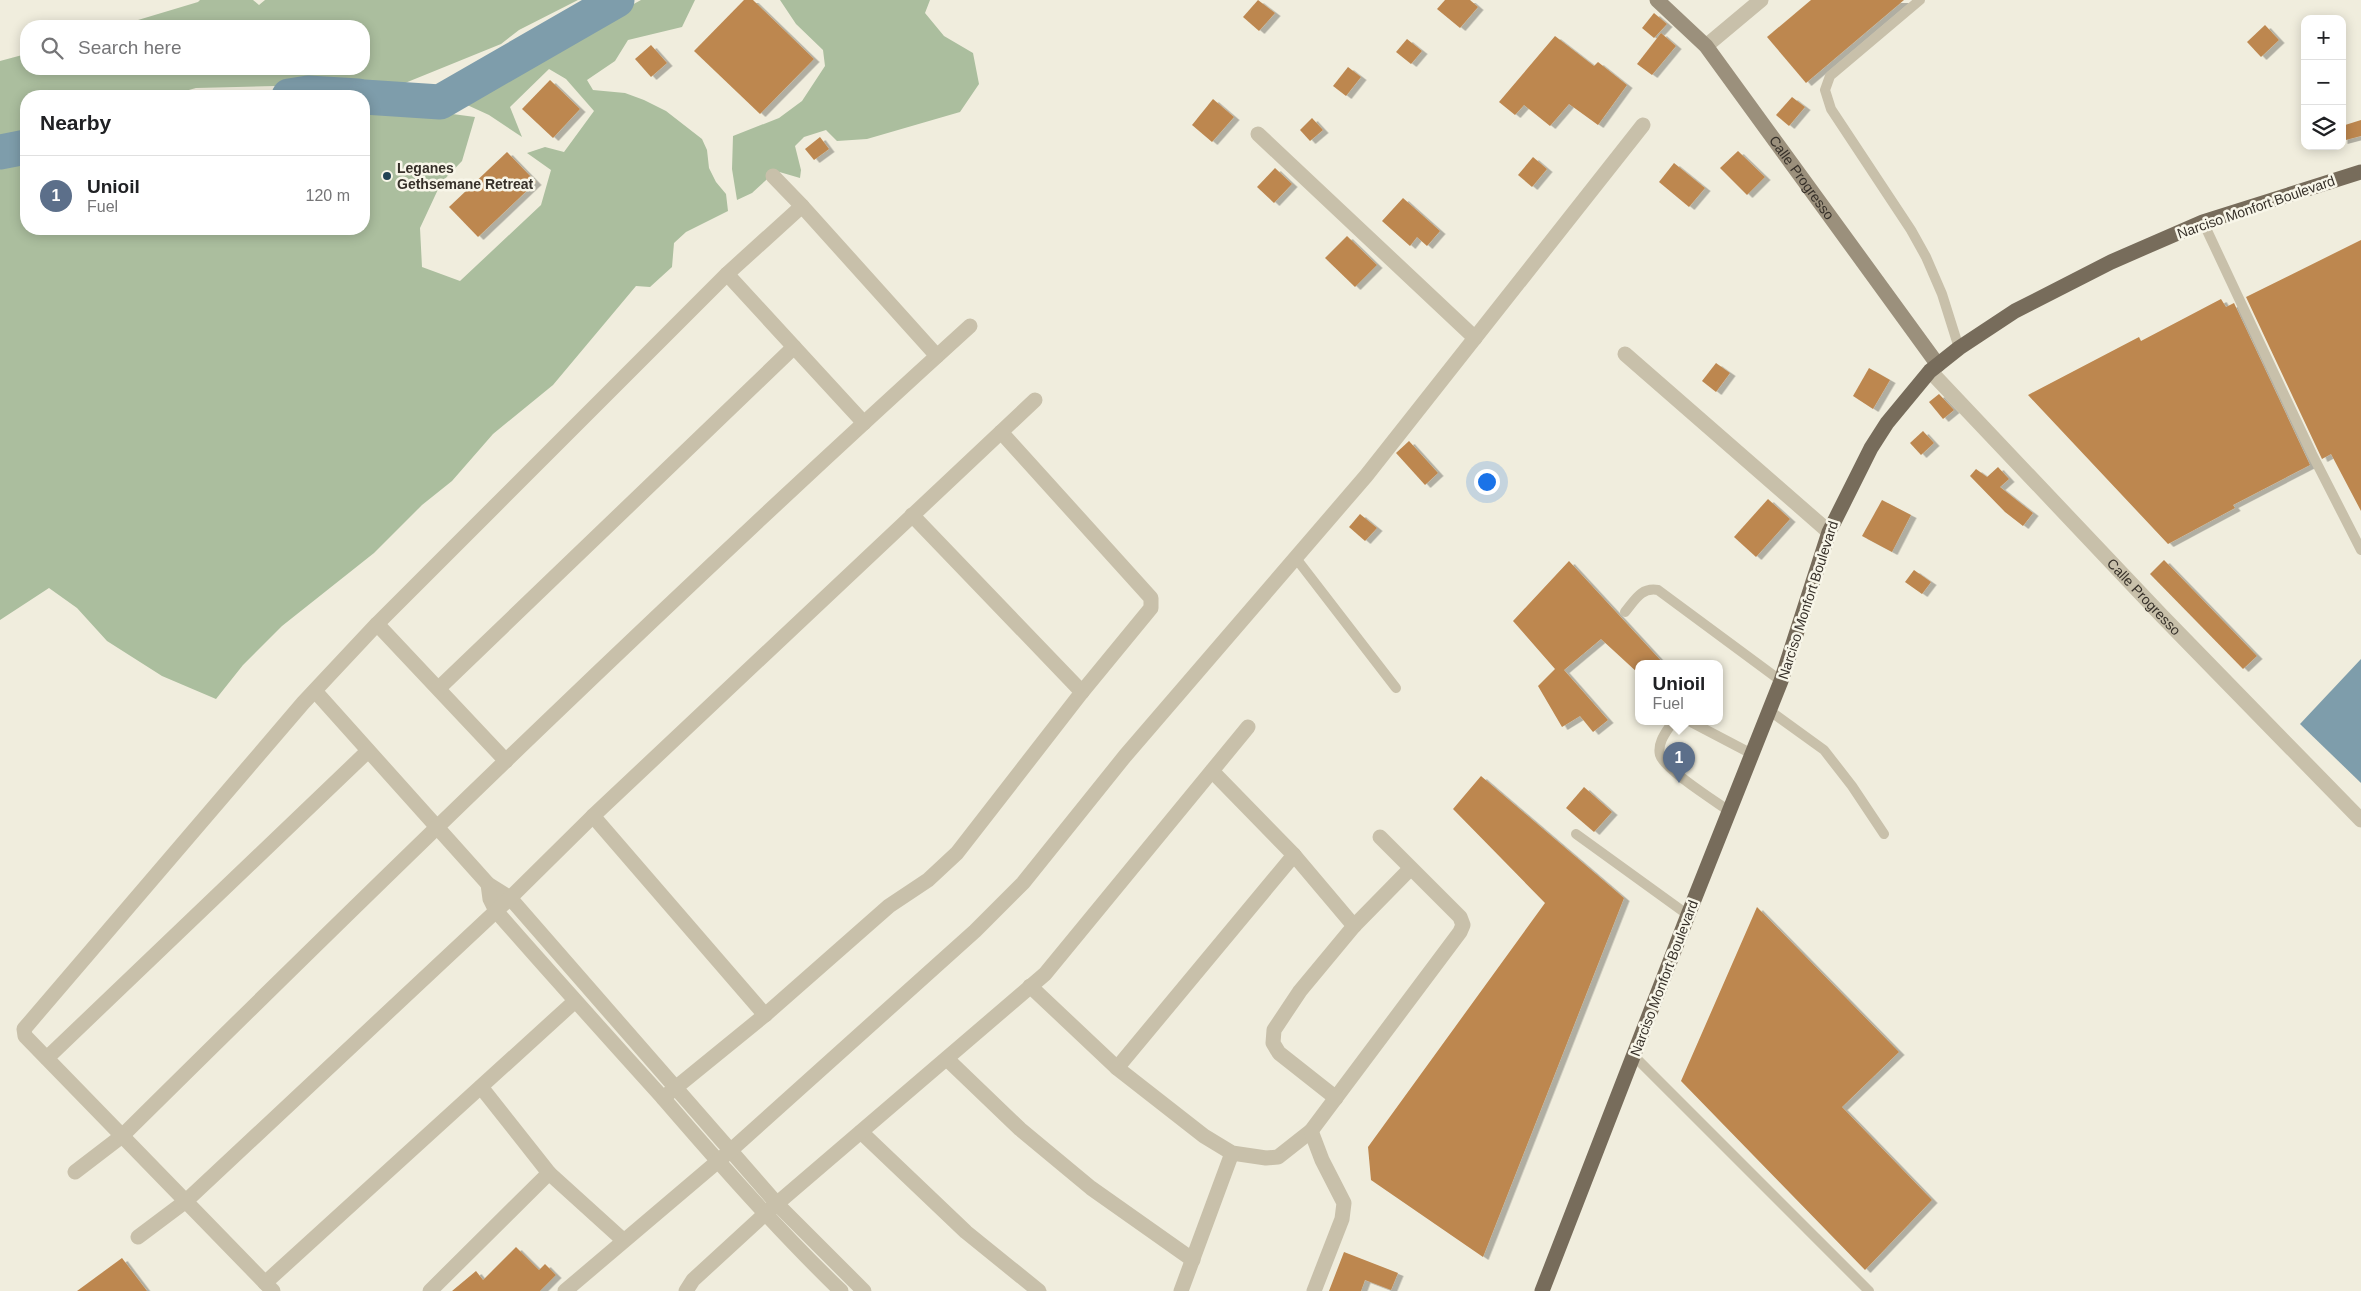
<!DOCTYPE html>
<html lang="en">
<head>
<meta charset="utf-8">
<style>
  body { margin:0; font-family:Helvetica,sans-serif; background:#f6f6f6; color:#202124 }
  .controls { position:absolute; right:15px; top:15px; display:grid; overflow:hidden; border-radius:10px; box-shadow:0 2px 12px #0003 }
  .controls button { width:45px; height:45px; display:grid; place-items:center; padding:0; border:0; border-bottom:1px solid #e0e0e0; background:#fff; color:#202124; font:25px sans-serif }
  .you { position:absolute; left:1486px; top:481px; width:18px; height:18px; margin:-12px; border:4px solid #fff; border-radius:50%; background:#1a73e8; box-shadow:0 0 0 8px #1a73e833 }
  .badge { display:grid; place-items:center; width:32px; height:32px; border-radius:50%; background:#ea580c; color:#fff; font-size:16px; font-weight:700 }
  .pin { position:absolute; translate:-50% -41px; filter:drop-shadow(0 1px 2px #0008) }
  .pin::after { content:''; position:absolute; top:26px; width:18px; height:15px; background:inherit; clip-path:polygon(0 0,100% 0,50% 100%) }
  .popup { position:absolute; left:1635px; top:660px; width:88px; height:65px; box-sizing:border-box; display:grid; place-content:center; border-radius:10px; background:#fff; filter:drop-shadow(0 1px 4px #0005); font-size:16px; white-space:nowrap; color:#757577 }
  .popup b { font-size:19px; color:#202124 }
  .popup::after { content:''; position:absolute; left:50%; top:100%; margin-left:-10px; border:10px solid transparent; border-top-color:#fff }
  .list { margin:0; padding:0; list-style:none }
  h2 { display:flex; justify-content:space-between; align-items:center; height:65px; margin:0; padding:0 20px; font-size:21px }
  h2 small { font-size:16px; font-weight:400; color:#757577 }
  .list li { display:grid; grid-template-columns:32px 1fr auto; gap:15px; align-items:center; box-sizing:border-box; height:80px; padding:0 20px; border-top:1px solid #e0e0e0 }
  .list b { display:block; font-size:19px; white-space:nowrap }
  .list p { margin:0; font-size:16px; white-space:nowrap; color:#757577 }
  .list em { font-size:16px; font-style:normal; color:#757577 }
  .icon { flex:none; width:28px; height:28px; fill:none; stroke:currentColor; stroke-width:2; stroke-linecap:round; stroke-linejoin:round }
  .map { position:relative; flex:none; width:2361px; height:1291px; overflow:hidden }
  .search { position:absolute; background:#fff; box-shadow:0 2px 12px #0003; left:20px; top:20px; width:350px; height:55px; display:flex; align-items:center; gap:12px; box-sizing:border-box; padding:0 18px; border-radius:20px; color:#757577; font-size:19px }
  .panel { position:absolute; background:#fff; box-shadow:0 2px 12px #0003; left:20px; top:90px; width:350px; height:145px; border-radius:20px }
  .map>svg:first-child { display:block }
</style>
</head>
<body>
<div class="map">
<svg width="2361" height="1291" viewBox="0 0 2361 1291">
  <defs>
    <filter id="shadow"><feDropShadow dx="5.5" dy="3" stdDeviation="0" flood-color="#0004"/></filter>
  </defs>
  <rect width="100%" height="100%" fill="#f0eddd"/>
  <g fill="#abbe9e">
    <path d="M 200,0 L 253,0 L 259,5 L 265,0 L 578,0 L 519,30 L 501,44 L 405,83 L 196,88 L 167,96 L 26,96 L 26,139 L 0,147 L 0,61 L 26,54 L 26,69 L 364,69 L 364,26 L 118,26 L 198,2 Z"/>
    <path d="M 641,0 L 695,0 L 682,27 L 628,40 L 615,61 L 587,80 L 593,90 L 625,93 L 644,100 L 666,111 L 702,139 L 707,150 L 709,168 L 716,182 L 726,194 L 728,211 L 686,232 L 674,243 L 672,267 L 650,287 L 636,286 L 553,385 L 493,434 L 452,481 L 422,505 L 374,553 L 282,626 L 243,665 L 216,699 L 162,676 L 107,641 L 77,608 L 49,588 L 0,620 L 0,163 L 26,158 L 26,229 L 364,229 L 364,107 L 445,113 L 475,117 L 462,161 L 441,183 L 420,228 L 422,267 L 460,281 L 541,205 L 551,170 L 527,153 L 545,147 L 564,152 L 594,111 L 566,79 L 549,69 L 510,107 L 522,137 L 489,115 L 465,104 L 588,29 Z"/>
    <path d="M 780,0 L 930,0 L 925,13 L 944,36 L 973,53 L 979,84 L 960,112 L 867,139 L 837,141 L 826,130 L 804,137 L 795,146 L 801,170 L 800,178 L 776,171 L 752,193 L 737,200 L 732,169 L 733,136 L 779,118 L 802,101 L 825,66 L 823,50 L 796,24 Z"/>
  </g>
  <path fill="#7e9dab" d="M 2361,659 L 2361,783 L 2300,724 Z"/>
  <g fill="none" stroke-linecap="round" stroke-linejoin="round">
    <g stroke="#7e9dab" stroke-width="35">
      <path d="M 289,96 L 308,93 L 358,96"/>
      <path d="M 364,97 L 440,102 L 617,0"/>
      <path d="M 0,152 L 26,147"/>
    </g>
  </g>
  <g fill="#bd874f" filter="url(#shadow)">
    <path d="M 744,0 L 753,0 L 814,59 L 760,114 L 694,51 Z"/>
    <path d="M 1258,0 L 1275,13 L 1259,31 L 1243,17 Z"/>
    <path d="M 1445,0 L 1470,0 L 1478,7 L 1460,28 L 1437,9 Z"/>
    <path d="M 1811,0 L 1904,0 L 1806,83 L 1767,37 Z"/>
    <path d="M 1654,13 L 1667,24 L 1654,38 L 1642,28 Z"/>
    <path d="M 2265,25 L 2279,40 L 2261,57 L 2247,42 Z"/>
    <path d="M 1661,33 L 1676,46 L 1652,75 L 1637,64 Z"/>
    <path d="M 1555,36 L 1594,66 L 1598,62 L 1627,85 L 1598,125 L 1569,104 L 1550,126 L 1524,105 L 1515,115 L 1499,102 Z"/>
    <path d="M 1407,39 L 1422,51 L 1411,64 L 1396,52 Z"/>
    <path d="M 651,45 L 667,63 L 651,77 L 635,59 Z"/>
    <path d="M 1348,67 L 1361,77 L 1346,96 L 1333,86 Z"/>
    <path d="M 550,80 L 580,109 L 553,138 L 522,109 Z"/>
    <path d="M 1792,97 L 1805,107 L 1789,126 L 1776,115 Z"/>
    <path d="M 1213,99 L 1234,117 L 1212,142 L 1192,125 Z"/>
    <path d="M 1312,118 L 1323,130 L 1310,141 L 1300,130 Z"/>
    <path d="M 2361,120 L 2361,136 L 2342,141 L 2342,126 Z"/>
    <path d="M 820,137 L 829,149 L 814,160 L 805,149 Z"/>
    <path d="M 1738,151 L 1765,177 L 1747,195 L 1720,168 Z"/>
    <path d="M 507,152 L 536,182 L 478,237 L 449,207 Z"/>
    <path d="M 1533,157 L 1547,169 L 1532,187 L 1518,175 Z"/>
    <path d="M 1674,163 L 1705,188 L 1689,207 L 1659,182 Z"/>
    <path d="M 1275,168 L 1292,184 L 1274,203 L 1257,187 Z"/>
    <path d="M 1403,198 L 1440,231 L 1427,246 L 1417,237 L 1410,246 L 1382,221 Z"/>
    <path d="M 1347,236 L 1377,265 L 1355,287 L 1325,258 Z"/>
    <path d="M 2361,240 L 2361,511 L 2331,454 L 2322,459 L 2246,297 Z"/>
    <path d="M 2221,299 L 2226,307 L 2234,303 L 2310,465 L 2233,505 L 2235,508 L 2168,544 L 2028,395 L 2139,337 L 2141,341 Z"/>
    <path d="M 1716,363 L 1730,373 L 1716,392 L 1702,381 Z"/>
    <path d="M 1869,368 L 1890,380 L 1873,409 L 1853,396 Z"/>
    <path d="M 1939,394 L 1954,410 L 1943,419 L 1929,402 Z"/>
    <path d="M 1923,431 L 1934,443 L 1921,455 L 1910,443 Z"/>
    <path d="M 1409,441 L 1438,473 L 1425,485 L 1396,453 Z"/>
    <path d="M 1998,467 L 2009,479 L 2000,487 L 2033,513 L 2023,526 L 2005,512 L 1970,476 L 1976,469 L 1987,477 Z"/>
    <path d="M 1768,499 L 1790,519 L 1756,557 L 1734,537 Z"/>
    <path d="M 1882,500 L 1911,515 L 1892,552 L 1862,536 Z"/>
    <path d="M 1360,514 L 1377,528 L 1365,541 L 1349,527 Z"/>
    <path d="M 2164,560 L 2257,656 L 2243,669 L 2150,574 Z"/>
    <path d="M 1569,561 L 1664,664 L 1639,664 L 1639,674 L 1601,639 L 1564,670 L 1608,720 L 1593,732 L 1580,716 L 1562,727 L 1538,686 L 1555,669 L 1513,621 Z"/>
    <path d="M 1914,570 L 1931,582 L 1922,594 L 1905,582 Z"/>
    <path d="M 1481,776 L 1624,898 L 1483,1257 L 1371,1180 L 1368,1147 L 1545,903 L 1453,809 Z"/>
    <path d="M 1584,787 L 1612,812 L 1594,832 L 1566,808 Z"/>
    <path d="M 1757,907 L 1899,1052 L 1842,1107 L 1932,1200 L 1865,1270 L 1681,1081 Z"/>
    <path d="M 516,1247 L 539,1270 L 545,1264 L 556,1275 L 540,1291 L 452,1291 L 476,1271 L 483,1280 Z"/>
    <path d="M 1344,1252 L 1398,1273 L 1391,1290 L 1365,1280 L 1361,1291 L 1329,1291 Z"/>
    <path d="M 122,1258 L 147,1291 L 77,1291 Z"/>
  </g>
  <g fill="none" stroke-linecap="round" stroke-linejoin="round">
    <g stroke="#c8c0aa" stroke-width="10">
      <path d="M 1920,0 L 1830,76 L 1825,90 L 1831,109 L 1911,230 L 1926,257 L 1942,294 L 1959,348"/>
      <path d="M 2203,222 L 2312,454 L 2361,550"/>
      <path d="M 1295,557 L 1396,688"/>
      <path d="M 1625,612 C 1635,600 1641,587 1658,590 L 1781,681"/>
      <path d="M 1770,711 L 1824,750 L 1852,786 L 1884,834"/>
      <path d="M 1682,722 L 1672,723 C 1666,732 1657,743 1660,755 C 1664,769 1715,801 1729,811"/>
      <path d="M 1691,722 L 1752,754"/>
      <path d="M 1576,834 L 1688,915"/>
      <path d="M 1634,1056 L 1869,1291"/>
    </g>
    <g stroke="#c8c0aa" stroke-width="15">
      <path d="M 1706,46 L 1761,0"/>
      <path d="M 1258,134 L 1475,338"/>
      <path d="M 773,176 L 802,206"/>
      <path d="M 727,274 L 864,423"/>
      <path d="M 1625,354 L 1829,532"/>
      <path id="s1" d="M 1930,371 L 2162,616 L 2361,820"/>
      <path d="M 912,515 L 1082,692"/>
      <path d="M 377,624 L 506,761"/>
      <path d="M 439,688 L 794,347"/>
      <path d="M 315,691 L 488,884 L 510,898 L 778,1205 L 864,1291"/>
      <path d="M 1212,771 L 1294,855 L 1354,926"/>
      <path d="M 593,816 L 765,1015"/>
      <path d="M 488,884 L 490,899 L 496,911 C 551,974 607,1036 663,1098 C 720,1164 778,1230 841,1291"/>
      <path d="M 1030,986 L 1117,1068 L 1204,1136 L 1232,1153 L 1266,1158 L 1278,1157 L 1311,1131 L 1460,932 L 1463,925 L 1460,917 L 1380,837"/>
      <path d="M 47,1058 L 368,751"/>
      <path d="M 947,1059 L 1020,1129 L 1091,1188 L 1193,1260"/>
      <path d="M 1117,1068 L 1294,855"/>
      <path d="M 663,1098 L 765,1015 L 889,906 L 928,880 L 957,853 L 1082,692 L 1151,608 L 1151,598 L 1001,432"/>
      <path d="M 1336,1098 L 1279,1053 L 1273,1043 L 1274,1030 L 1300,991 L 1354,926 L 1410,869"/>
      <path d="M 1311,1131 L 1322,1160 L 1344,1203 L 1342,1219 L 1314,1291"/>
      <path d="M 861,1132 L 966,1232 L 1039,1291"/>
      <path d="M 75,1172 L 122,1136 C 400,861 681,588 970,326"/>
      <path d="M 549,1173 L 623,1240"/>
      <path d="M 138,1237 L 186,1201 L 510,898 L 593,816 L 1035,400"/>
      <path d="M 265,1283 L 574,1002"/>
      <path d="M 273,1291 L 25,1036 L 24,1029 L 303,703 L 377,624 L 727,274 L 802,206 L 937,356"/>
      <path d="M 430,1291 L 549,1173 L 481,1087"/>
      <path d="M 565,1291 L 730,1151 L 975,931 L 1023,883 L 1125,756 L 1366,476 L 1643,125"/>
      <path d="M 686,1291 L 693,1280 L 766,1213 L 1045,974 L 1248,727"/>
      <path d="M 1181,1291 L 1232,1153"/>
    </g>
    <path stroke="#9b907c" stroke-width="15" id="s2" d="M 1657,0 L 1706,46 L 1938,365"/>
    <path stroke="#776c5b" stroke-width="15" d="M 1542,1291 L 1688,915 L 1781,681 L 1829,532 L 1871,448 L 1887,423 L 1930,371 L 1959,348 L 2015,311 L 2111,262 L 2203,222 L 2361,172"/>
  </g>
  <circle fill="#224354" stroke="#f8f6e9" stroke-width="2" cx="387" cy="176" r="5"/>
  <g text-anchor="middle" stroke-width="5" stroke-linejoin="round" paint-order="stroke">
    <g font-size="14" font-weight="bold" fill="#363029" stroke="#f8f6e9" text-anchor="start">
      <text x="397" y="173">Leganes<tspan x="397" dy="16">Gethsemane Retreat</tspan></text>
    </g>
    <g font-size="14" fill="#363029" stroke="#f8f6e9">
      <text dy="5" stroke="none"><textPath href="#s2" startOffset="230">Calle Progresso</textPath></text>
      <text transform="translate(2256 207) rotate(-19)" y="5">Narciso Monfort Boulevard</text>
      <text dy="5" stroke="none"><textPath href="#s1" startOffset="311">Calle Progresso</textPath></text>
      <text transform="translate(1808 600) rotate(-72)" y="5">Narciso Monfort Boulevard</text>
      <text transform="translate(1664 978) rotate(-69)" y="5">Narciso Monfort Boulevard</text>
    </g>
  </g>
</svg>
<div class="controls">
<button>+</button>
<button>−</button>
<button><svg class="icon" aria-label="layers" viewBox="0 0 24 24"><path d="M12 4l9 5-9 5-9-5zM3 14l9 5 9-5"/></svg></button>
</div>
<div class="you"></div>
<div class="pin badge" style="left:1679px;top:783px;background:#5c6f8a">1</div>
<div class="popup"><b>Unioil</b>Fuel</div>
<div class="search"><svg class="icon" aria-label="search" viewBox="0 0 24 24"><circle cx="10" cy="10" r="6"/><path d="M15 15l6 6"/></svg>Search here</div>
<section class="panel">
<h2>Nearby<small></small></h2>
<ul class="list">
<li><span class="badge" style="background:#5c6f8a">1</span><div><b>Unioil</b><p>Fuel</p></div><em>120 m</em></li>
</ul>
</section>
</div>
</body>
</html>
